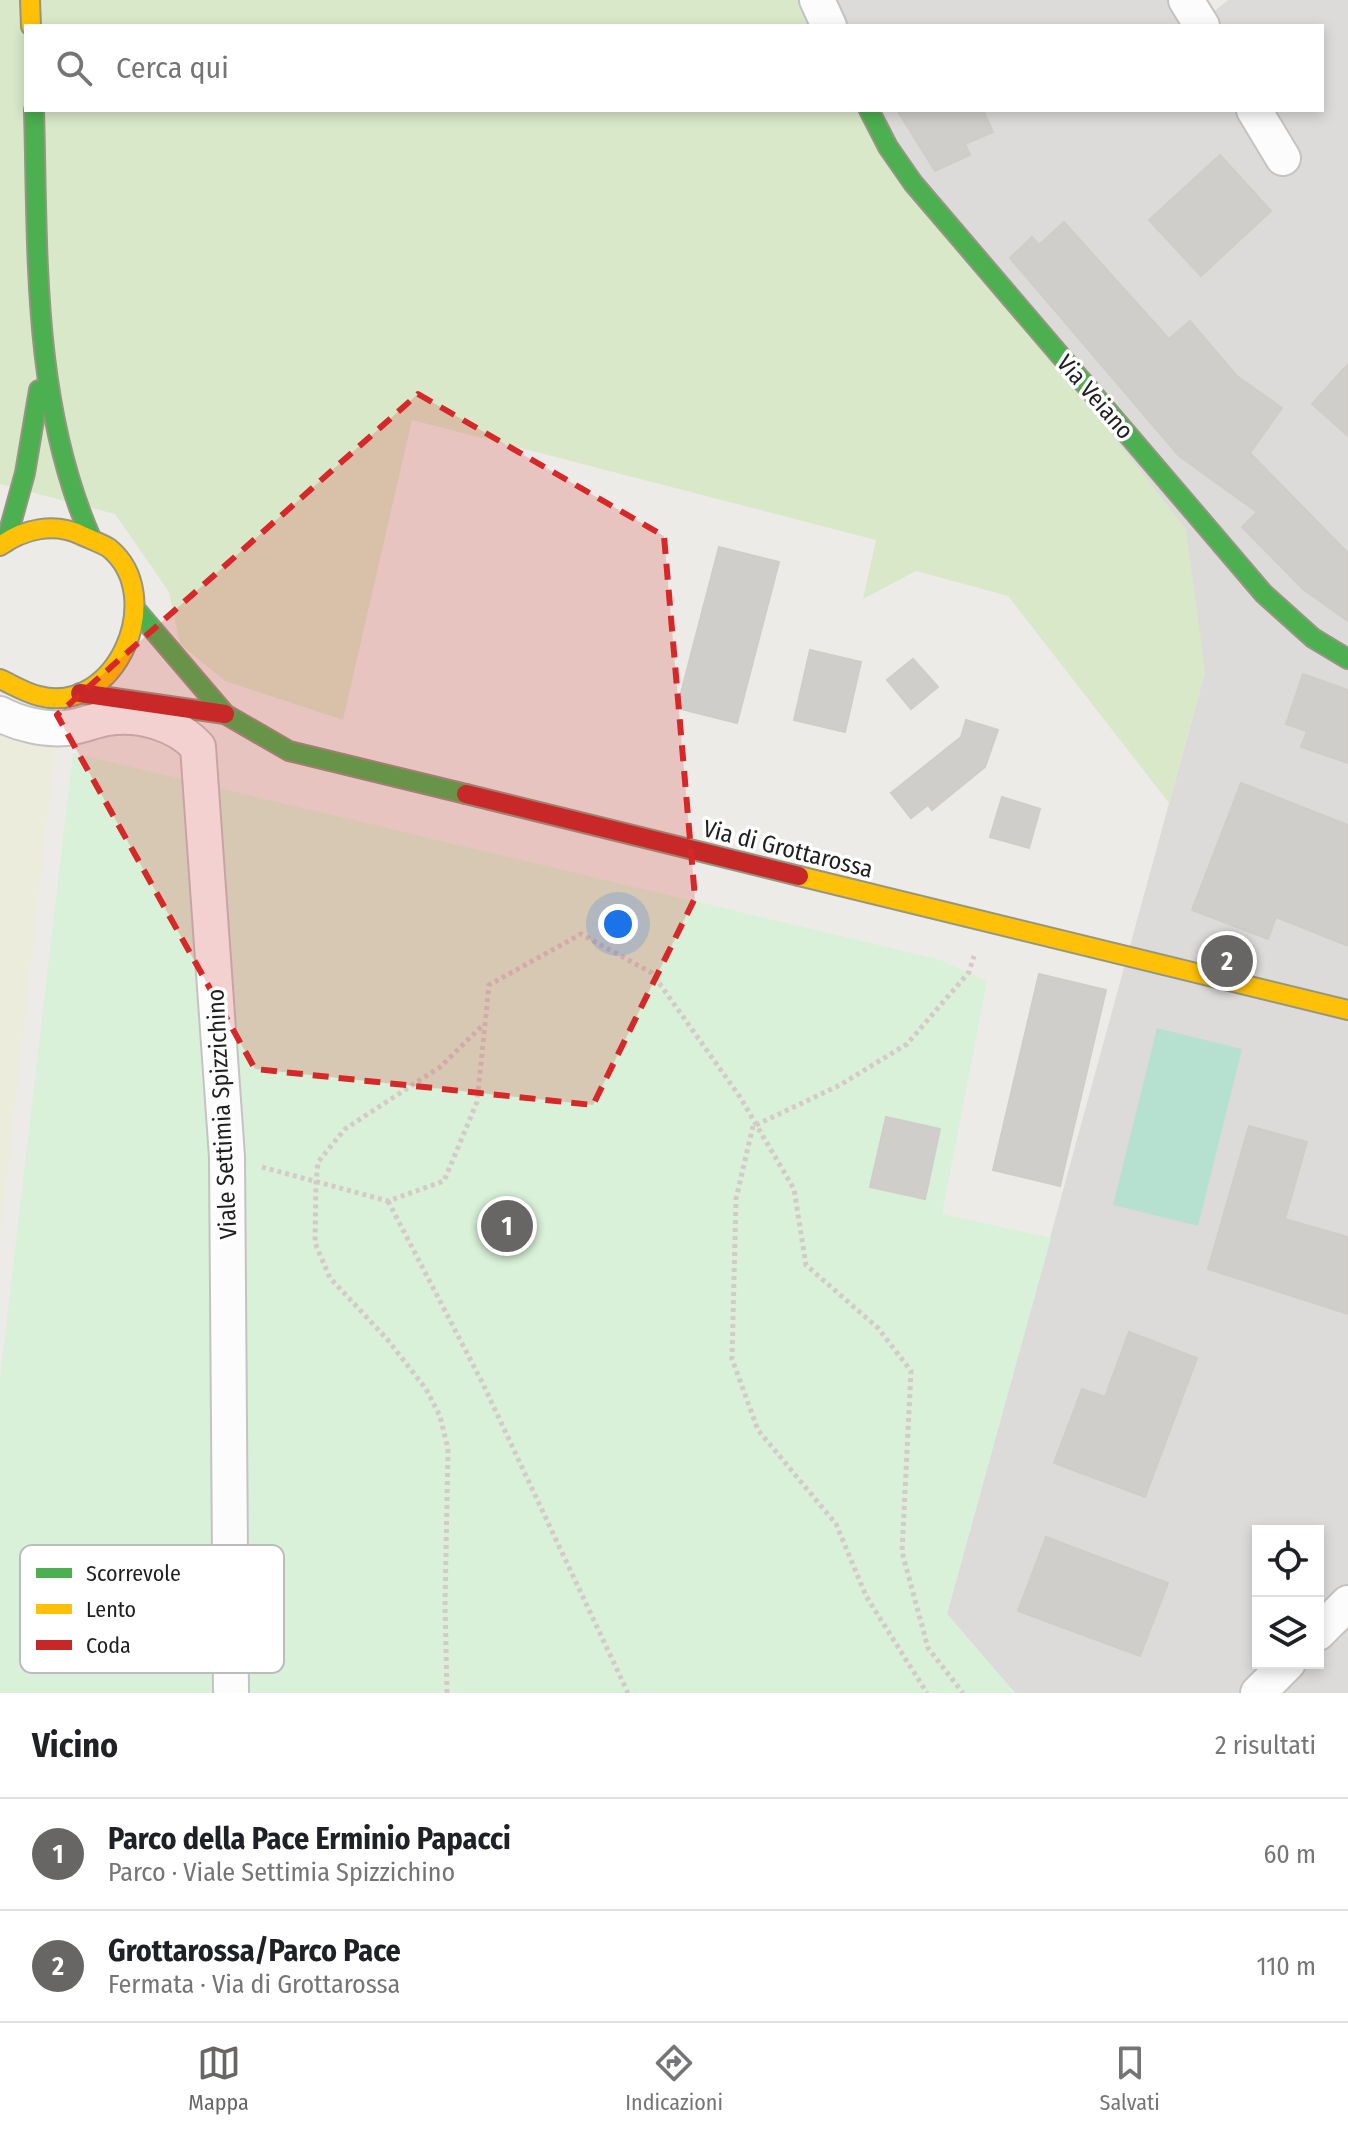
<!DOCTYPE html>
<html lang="it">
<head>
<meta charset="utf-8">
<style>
  body { margin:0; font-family:"Fira Sans Condensed",sans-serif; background:#f6f6f6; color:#202124 }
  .controls { position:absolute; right:24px; bottom:24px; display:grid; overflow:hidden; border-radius:0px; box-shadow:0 4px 12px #0003 }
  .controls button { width:72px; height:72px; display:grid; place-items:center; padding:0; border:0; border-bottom:2px solid #e0e0e0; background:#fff; color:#202124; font:40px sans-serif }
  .you { position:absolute; left:618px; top:924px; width:28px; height:28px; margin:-20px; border:6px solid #fff; border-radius:50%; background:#1a73e8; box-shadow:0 0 0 12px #1a73e833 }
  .badge { display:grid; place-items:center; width:52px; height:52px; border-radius:50%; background:#676665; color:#fff; font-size:26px; font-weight:700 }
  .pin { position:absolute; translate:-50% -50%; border:4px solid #fff; box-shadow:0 2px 8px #0006 }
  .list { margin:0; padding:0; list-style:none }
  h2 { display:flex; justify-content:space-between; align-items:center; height:104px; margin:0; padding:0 32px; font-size:34px }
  h2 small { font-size:26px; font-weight:400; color:#757577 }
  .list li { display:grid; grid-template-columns:52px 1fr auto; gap:24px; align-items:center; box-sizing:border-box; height:112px; padding:0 32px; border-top:2px solid #e0e0e0 }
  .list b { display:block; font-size:30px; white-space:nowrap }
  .list p { margin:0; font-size:26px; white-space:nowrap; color:#757577 }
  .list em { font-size:26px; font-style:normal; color:#757577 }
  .icon { flex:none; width:44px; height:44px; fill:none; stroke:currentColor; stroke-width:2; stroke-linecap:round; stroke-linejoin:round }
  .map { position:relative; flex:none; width:1348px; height:1693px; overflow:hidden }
  .search { position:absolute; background:#fff; box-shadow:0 4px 12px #0003; left:24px; right:24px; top:24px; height:88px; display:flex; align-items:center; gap:20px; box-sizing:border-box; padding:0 28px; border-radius:0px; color:#757577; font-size:30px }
  .sheet { height:328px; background:#fff }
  nav { display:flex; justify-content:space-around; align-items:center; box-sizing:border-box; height:112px; border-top:2px solid #e0e0e0; background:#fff; font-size:22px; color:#757577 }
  nav a { display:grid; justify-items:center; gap:4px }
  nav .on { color:#676665 }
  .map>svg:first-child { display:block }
</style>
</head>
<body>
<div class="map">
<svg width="1348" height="1693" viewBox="0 0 1348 1693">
  <rect width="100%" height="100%" fill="#edebe8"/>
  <path fill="#dcdbd9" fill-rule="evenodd" d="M 801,0 L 1201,0 L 1211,14 L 1228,0 L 1348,0 L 1348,1693 L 1015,1693 L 947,1614 L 1205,672 L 857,110 L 1322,110 L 1322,26 L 814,26 ZM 1258,1531 L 1318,1531 L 1318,1663 L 1258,1663 Z"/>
  <path fill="#ebecdc" d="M 0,720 L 56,742 L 0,1239 Z"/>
  <path fill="#d9e8c9" d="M 0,0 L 802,0 L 815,26 L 26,26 L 26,110 L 858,110 L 1186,529 L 1205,672 L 1169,803 L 1008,596 L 916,571 L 863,599 L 876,540 L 412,420 L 343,720 L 225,681 L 180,644 L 169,592 L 115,514 L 0,484 Z"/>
  <path fill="#d8f1d8" d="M 73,753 L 941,960 L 987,981 L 942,1214 L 1051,1238 L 947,1614 L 1015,1693 L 0,1693 L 0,1378 Z"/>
  <path fill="#b6e1d0" d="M 1157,1028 L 1242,1049 L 1198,1226 L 1113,1205 Z"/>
  <g fill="#d0cecb" stroke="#d0cdc9" stroke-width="2">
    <path d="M 897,110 L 983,110 L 993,132 L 965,144 L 970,155 L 935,171 Z"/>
    <path d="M 1220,155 L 1271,211 L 1201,276 L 1149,220 Z"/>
    <path d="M 1064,222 L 1169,339 L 1190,321 L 1237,376 L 1282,408 L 1250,453 L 1348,553 L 1348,621 L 1304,590 L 1242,527 L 1257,512 L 1179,456 L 1010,258 L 1032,237 L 1039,245 Z"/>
    <path d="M 1348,364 L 1348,436 L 1312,404 Z"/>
    <path d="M 719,547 L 779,562 L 737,723 L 677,708 Z"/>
    <path d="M 810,650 L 861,662 L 845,732 L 794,720 Z"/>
    <path d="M 913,659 L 938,687 L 911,709 L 887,680 Z"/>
    <path d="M 1303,674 L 1348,690 L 1348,763 L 1301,747 L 1307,731 L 1286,724 Z"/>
    <path d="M 966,720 L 998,730 L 985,767 L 932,810 L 928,805 L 911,818 L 891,793 L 961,737 Z"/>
    <path d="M 1241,783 L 1348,825 L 1348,946 L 1276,917 L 1268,939 L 1192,910 Z"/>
    <path d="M 1002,797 L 1040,809 L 1029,848 L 990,837 Z"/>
    <path d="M 1039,974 L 1106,990 L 1060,1186 L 993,1170 Z"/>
    <path d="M 886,1117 L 940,1129 L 925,1199 L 870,1187 Z"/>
    <path d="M 1249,1126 L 1307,1142 L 1285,1219 L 1348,1237 L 1348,1314 L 1208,1269 Z"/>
    <path d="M 1129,1332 L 1197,1358 L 1145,1497 L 1054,1463 L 1082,1389 L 1105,1397 Z"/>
    <path d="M 1046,1537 L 1168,1583 L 1140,1656 L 1018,1611 Z"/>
  </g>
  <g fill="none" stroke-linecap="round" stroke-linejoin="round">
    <g stroke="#c4c3c2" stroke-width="38">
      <g id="street">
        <path d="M 817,0 L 829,26"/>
        <path d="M 1186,0 L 1202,26"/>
        <path d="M 1254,110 L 1283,158"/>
        <path d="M 0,714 C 19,724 44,730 66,728 C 80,727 94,720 108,718 C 140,713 177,724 198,747 L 227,1157 L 231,1693"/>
        <path d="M 1318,1633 L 1348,1603"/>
        <path d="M 1258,1693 L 1288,1663"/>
      </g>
    </g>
    <g stroke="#949681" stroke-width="22">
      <g id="fast">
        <path d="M 34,110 C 38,255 32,402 91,538"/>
        <path d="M 869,110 L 888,147 L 913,183 L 1264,594 L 1313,638 L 1348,659"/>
        <path d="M 6,542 L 25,473 L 39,390"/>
        <path d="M 137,611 L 225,714 L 289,751 L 466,794"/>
      </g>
    </g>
    <g stroke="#949681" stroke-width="22">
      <g id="slow">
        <path d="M 30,0 L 31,26"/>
        <path d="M 0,546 C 24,529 54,522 81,535 C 89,539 101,543 109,548 C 168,596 116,716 39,696 C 26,693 13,685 0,679"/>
        <path d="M 799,876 L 1348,1010"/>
      </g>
    </g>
    <g stroke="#949681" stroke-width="22">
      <g id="jam">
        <path d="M 80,693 L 225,714"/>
        <path d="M 466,794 L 799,876"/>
      </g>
    </g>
    <g stroke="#d6cac8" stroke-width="5" stroke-dasharray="4 4" stroke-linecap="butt">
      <path d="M 756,1125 L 840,1085 L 907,1044 L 969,972 L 974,956"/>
      <path d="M 753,1126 L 736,1199 L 732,1359 L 758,1430 L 836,1524 L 866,1596 L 927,1693"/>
      <path d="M 262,1167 L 388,1201 L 444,1181 L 477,1102 L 489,985 L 581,934 L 652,973 L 740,1097 L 794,1189 L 806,1265 L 878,1328 L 911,1371 L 902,1552 L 928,1648 L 963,1693"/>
      <path d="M 388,1201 L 482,1382 L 628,1693"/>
      <path d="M 447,1693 L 445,1604 L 448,1449 L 440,1416 L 426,1389 L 387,1339 L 330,1278 L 315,1243 L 316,1183 L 318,1162 L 345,1129 L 440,1067 L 483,1025"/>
    </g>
    <use href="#street" stroke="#fcfcfc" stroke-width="34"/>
    <use href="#fast" stroke="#4caf50" stroke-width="18"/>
    <use href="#slow" stroke="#ffc107" stroke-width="18"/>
    <use href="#jam" stroke="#c62828" stroke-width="18"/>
  </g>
  <path fill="#d62828" fill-opacity="0.2" stroke="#d62828" stroke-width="6" stroke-dasharray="16 10" stroke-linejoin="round" d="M 418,394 L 664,536 L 695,898 L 593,1105 L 255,1069 L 57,715 Z"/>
  <g text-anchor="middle" stroke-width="7" stroke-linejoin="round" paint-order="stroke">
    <g font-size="24" fill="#1f1f1f" stroke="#fff">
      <text transform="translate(1095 397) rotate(49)" y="8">Via Veiano</text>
      <text transform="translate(788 849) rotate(14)" y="8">Via di Grottarossa</text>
      <text transform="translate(222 1114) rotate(-93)" y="8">Viale Settimia Spizzichino</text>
    </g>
  </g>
  <rect x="20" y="1545" width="264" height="128" rx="12" fill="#fff" stroke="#bcbcbc" stroke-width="2"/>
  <rect x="36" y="1568" width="36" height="10" fill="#4caf50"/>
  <rect x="36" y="1604" width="36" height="10" fill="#ffc107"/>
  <rect x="36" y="1640" width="36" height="10" fill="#c62828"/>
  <g font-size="22" fill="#1f1f1f">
    <text x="86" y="1581">Scorrevole</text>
    <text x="86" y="1617">Lento</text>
    <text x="86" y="1653">Coda</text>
  </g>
</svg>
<div class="controls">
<button><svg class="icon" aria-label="locate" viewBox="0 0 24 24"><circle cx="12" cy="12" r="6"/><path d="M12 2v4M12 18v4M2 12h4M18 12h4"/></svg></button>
<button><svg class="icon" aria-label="layers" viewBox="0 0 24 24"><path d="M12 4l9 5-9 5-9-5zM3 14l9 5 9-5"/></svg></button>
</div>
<div class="you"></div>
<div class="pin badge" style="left:507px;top:1226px">1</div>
<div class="pin badge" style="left:1227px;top:961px">2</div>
<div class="search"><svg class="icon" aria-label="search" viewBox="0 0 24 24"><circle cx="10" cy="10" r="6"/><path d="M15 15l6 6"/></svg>Cerca qui</div>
</div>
<section class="sheet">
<h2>Vicino<small>2 risultati</small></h2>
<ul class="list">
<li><span class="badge">1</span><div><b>Parco della Pace Erminio Papacci</b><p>Parco · Viale Settimia Spizzichino</p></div><em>60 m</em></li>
<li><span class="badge">2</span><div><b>Grottarossa/Parco Pace</b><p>Fermata · Via di Grottarossa</p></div><em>110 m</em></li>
</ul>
</section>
<nav>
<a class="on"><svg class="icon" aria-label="map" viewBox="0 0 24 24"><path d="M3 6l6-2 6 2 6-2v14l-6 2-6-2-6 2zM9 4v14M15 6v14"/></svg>Mappa</a>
<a><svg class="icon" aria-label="directions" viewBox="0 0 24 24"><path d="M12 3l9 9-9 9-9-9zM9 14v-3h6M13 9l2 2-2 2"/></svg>Indicazioni</a>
<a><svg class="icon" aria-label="saved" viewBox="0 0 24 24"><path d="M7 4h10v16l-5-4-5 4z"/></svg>Salvati</a>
</nav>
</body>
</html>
